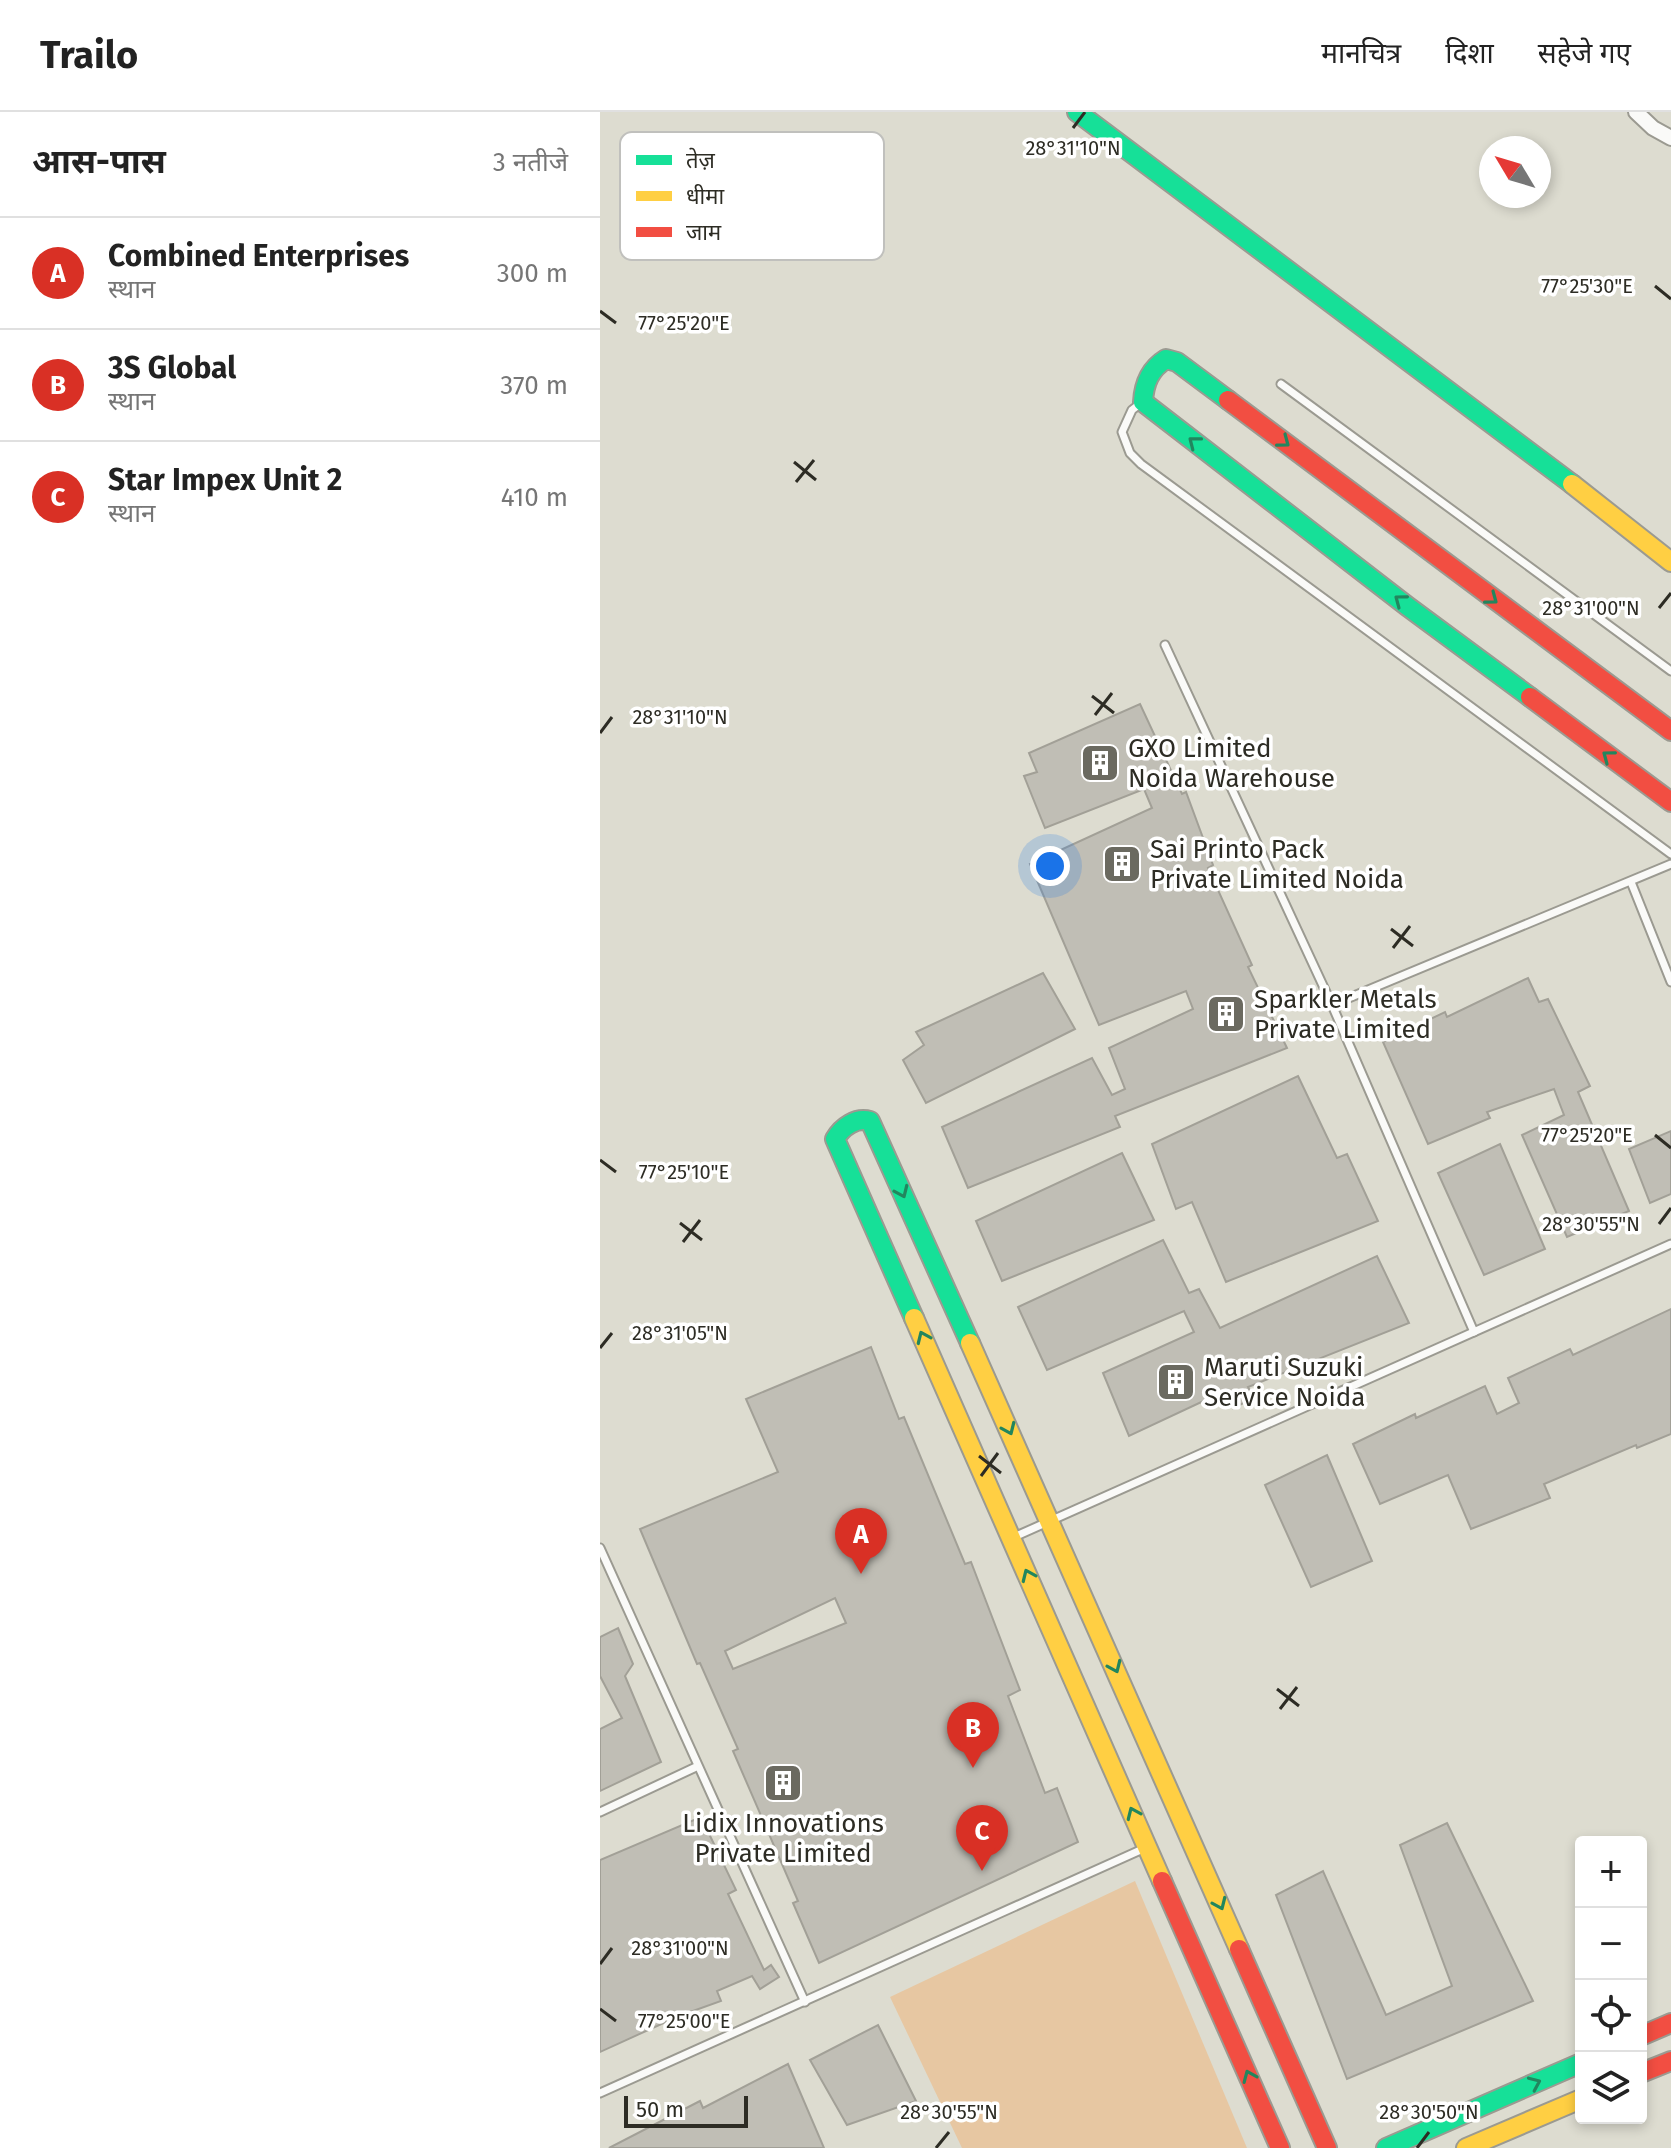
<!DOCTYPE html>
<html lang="hi">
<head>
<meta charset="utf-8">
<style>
  body { margin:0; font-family:"Fira Sans","Noto Sans Devanagari",sans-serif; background:#f6f6f6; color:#222 }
  .controls { position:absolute; right:24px; bottom:24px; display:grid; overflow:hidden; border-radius:8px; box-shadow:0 4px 12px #0003 }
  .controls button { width:72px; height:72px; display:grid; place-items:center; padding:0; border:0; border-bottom:2px solid #e0e0e0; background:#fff; color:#222; font:40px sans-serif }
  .compass { position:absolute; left:879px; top:24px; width:72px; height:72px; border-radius:50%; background:#fff; box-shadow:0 4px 12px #0003; rotate:308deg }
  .scale { position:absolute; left:24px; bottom:20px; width:124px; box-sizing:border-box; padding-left:8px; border:4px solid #2d2c24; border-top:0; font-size:22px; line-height:28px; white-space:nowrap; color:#2d2c24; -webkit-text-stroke:6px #fff; paint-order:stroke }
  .you { position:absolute; left:450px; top:754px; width:28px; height:28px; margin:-20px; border:6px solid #fff; border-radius:50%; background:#1a73e8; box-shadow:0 0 0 12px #1a73e833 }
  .badge { display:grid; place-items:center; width:52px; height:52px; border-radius:50%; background:#d93025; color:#fff; font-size:26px; font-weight:700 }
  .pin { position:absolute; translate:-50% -66px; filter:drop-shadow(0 2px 4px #0008) }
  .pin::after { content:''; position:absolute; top:42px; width:28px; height:24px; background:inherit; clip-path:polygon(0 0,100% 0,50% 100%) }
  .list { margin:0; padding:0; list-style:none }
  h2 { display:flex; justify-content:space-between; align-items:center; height:104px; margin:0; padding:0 32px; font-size:34px }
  h2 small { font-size:26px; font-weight:400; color:#767676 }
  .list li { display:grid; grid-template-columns:52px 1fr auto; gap:24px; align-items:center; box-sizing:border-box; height:112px; padding:0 32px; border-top:2px solid #e0e0e0 }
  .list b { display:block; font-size:30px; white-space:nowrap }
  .list p { margin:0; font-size:26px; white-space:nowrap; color:#767676 }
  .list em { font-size:26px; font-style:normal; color:#767676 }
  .icon { flex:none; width:44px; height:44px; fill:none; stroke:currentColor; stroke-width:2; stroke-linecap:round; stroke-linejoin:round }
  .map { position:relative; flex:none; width:1071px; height:2036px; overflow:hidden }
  header { display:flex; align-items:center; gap:48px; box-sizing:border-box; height:112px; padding:0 40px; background:#fff; border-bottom:2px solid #e0e0e0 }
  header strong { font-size:38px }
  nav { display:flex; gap:44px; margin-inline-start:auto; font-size:28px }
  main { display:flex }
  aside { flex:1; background:#fff }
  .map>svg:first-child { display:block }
</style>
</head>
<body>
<header>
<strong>Trailo</strong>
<nav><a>मानचित्र</a><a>दिशा</a><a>सहेजे गए</a></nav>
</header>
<main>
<aside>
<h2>आस-पास<small>3 नतीजे</small></h2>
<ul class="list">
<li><span class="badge">A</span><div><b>Combined Enterprises</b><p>स्थान</p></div><em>300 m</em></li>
<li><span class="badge">B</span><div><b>3S Global</b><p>स्थान</p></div><em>370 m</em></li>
<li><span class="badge">C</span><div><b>Star Impex Unit 2</b><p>स्थान</p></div><em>410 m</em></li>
</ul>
</aside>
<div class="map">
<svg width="1071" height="2036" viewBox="0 0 1071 2036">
  <rect width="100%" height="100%" fill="#dddcd0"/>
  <path fill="#e7c7a2" d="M 535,1769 L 647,2036 L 362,2036 L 290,1885 Z"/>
  <g fill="#c0beb5" stroke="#a2a097" stroke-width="2" fill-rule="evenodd">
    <path d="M 540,592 L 582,682 L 586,680 L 613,753 L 608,756 L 652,853 L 648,855 L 687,936 L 515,1004 L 520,1015 L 368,1076 L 342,1015 L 492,946 L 512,983 L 525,977 L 509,936 L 593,897 L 586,879 L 499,913 L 430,752 L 552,696 L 544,677 L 445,716 L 424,664 L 437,660 L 429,641 Z"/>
    <path d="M 443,861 L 475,917 L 326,991 L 303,948 L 324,933 L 316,920 Z"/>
    <path d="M 928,866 L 939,890 L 948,887 L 990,974 L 978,980 L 1029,1099 L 967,1125 L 922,1023 L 964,1003 L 954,977 L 887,1000 L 890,1006 L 828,1032 L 783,930 L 845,900 L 847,905 Z"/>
    <path d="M 698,964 L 737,1046 L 747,1042 L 778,1109 L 626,1170 L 592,1090 L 576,1097 L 552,1032 Z"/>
    <path d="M 1071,1019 L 1071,1082 L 1050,1091 L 1029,1037 Z"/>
    <path d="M 900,1032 L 945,1137 L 884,1163 L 838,1061 Z"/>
    <path d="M 522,1041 L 554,1108 L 402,1169 L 376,1109 Z"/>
    <path d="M 563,1128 L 589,1181 L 599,1177 L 620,1216 L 777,1144 L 809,1211 L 648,1275 L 654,1286 L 633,1296 L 627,1278 L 529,1324 L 503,1261 L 594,1220 L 584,1199 L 447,1258 L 418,1195 Z"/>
    <path d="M 1071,1197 L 1071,1322 L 1037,1336 L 1036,1333 L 944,1372 L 950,1386 L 871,1417 L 848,1363 L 780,1392 L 753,1332 L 815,1302 L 816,1306 L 885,1274 L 897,1302 L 919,1291 L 908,1266 L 970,1237 L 973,1243 Z"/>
    <path d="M 271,1235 L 299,1307 L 304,1305 L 365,1452 L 371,1450 L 420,1578 L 408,1584 L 445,1681 L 457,1676 L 478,1730 L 219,1851 L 193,1791 L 198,1789 L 133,1639 L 138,1637 L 100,1551 L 97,1552 L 40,1417 L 178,1360 L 146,1287 ZM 235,1486 L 246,1511 L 133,1557 L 125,1539 Z"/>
    <path d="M 727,1343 L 772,1449 L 711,1475 L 665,1373 Z"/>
    <path d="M 18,1516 L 33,1552 L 25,1564 L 61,1650 L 0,1679 L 0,1617 L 22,1606 L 0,1564 L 0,1525 Z"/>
    <path d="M 101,1705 L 136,1778 L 128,1782 L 164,1858 L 171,1853 L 179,1865 L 160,1877 L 152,1864 L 117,1879 L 121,1889 L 79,1904 L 0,1940 L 0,1748 Z"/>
    <path d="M 847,1711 L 933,1889 L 747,1967 L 676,1783 L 723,1759 L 786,1903 L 852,1874 L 800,1733 Z"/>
    <path d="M 278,1913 L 316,1989 L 247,2013 L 210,1948 Z"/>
    <path d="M 188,1952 L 224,2036 L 9,2036 L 100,1989 L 103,1996 Z"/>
  </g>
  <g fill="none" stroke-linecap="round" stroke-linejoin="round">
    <g stroke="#9b9a91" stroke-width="11">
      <g id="lane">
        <path d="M 681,272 L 1071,559"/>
        <path d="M 541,291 L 532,298 L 522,320 L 530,341 L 541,352 L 1071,742"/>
        <path d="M 565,533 L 732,893 L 874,1220"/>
        <path d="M 1031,770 L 1071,870"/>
        <path d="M 732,893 L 1071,752"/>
        <path d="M 414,1425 L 1071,1132"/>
        <path d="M 0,1436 L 205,1890"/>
        <path d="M 0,1700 L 96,1655"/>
        <path d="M 0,1981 L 545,1736"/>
      </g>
    </g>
    <g stroke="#9b9a91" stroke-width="18">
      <path id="street" d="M 1036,0 L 1053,16 L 1071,26"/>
    </g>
    <g stroke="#9b9a91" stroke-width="22">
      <g id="fast">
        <path d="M 477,0 L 972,372"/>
        <path d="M 628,288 L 577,250 L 566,247 C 550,257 544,271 543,290 L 807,494 L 930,585"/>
        <path d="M 314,1206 L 235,1027 C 242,1015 256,1005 270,1009 L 370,1231"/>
        <path d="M 786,2036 L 981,1951"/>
      </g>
    </g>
    <g stroke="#9b9a91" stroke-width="22">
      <g id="slow">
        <path d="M 972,372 L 1071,450"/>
        <path d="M 314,1206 L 562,1769"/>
        <path d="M 370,1231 L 639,1837"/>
        <path d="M 866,2036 L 981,1987"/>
      </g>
    </g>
    <g stroke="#9b9a91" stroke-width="22">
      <g id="jam">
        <path d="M 628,288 L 1071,619"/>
        <path d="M 930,585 L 1071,690"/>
        <path d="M 562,1769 L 680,2036"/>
        <path d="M 639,1837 L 727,2036"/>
        <path d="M 1041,1924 L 1071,1911"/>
        <path d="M 1041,1961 L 1071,1949"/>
      </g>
    </g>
    <use href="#lane" stroke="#fafaf8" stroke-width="7"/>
    <use href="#street" stroke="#fafaf8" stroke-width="14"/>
    <use href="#fast" stroke="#16e098" stroke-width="18"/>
    <use href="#slow" stroke="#ffcf43" stroke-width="18"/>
    <use href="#jam" stroke="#f24e42" stroke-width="18"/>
  </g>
  <defs><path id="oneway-chevron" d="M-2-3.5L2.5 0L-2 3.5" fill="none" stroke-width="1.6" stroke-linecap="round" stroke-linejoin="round" transform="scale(2)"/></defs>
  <g stroke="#22865e">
    <use href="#oneway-chevron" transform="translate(594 330) rotate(-142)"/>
    <use href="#oneway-chevron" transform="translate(684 330) rotate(37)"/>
    <use href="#oneway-chevron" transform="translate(892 487) rotate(37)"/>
    <use href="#oneway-chevron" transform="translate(800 488) rotate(-143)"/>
    <use href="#oneway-chevron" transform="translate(1008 644) rotate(-143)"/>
    <use href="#oneway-chevron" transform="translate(302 1080) rotate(66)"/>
    <use href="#oneway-chevron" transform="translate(323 1225) rotate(-114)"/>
    <use href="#oneway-chevron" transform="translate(409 1317) rotate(66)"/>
    <use href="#oneway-chevron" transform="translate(428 1463) rotate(-114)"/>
    <use href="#oneway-chevron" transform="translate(515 1555) rotate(66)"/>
    <use href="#oneway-chevron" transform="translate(533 1701) rotate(-114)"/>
    <use href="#oneway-chevron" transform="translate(620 1792) rotate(66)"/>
    <use href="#oneway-chevron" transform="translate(649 1964) rotate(-113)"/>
    <use href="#oneway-chevron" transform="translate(935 1971) rotate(-24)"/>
  </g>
  <path fill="none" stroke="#2d2c24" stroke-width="3" d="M 473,16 L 485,0M 1055,174 L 1071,187M 0,199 L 16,211M 194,350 L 216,368M 196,370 L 214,348M 1059,496 L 1071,481M 492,584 L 514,601M 495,603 L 512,581M 0,621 L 12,605M 791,817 L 813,834M 793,836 L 810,814M 1055,1023 L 1071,1036M 0,1048 L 16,1060M 80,1111 L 102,1128M 1059,1112 L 1071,1096M 83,1130 L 100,1108M 0,1236 L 12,1221M 379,1344 L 401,1361M 381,1364 L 398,1341M 677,1577 L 699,1594M 680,1597 L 697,1575M 0,1852 L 12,1836M 0,1897 L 16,1909M 336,2036 L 349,2020M 817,2036 L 829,2020"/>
  <defs>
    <g id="building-square" transform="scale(2)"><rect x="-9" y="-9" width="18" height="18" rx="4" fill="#6b6a60" stroke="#fff"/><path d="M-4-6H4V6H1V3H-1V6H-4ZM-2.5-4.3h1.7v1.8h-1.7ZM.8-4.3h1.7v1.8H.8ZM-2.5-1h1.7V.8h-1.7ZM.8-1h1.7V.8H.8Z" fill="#fff"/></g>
  </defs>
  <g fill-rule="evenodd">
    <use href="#building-square" x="500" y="651"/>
    <use href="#building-square" x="522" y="752"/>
    <use href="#building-square" x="626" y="902"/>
    <use href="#building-square" x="576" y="1270"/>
    <use href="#building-square" x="183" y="1671"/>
  </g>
  <g text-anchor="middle" stroke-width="7" stroke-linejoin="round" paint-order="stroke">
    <g font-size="26" fill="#2d2c24" stroke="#fff" text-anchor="start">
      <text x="528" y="645">GXO Limited<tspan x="528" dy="30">Noida Warehouse</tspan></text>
      <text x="550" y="746">Sai Printo Pack<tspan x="550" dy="30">Private Limited Noida</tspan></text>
      <text x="654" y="896">Sparkler Metals<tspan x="654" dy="30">Private Limited</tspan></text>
      <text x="604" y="1264">Maruti Suzuki<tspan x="604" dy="30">Service Noida</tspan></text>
      <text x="183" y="1720" text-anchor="middle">Lidix Innovations<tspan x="183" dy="30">Private Limited</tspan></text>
    </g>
  </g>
  <rect x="20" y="20" width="264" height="128" rx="12" fill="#fff" stroke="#c0c0bd" stroke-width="2"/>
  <rect x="36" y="43" width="36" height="10" fill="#16e098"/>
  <rect x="36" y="79" width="36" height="10" fill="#ffcf43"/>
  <rect x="36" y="115" width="36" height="10" fill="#f24e42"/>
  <g font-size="22" fill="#2d2c24">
    <text x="86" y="56">तेज़</text>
    <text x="86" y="92">धीमा</text>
    <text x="86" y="128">जाम</text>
  </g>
  <g font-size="20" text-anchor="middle" fill="#2d2c24" stroke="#fff" stroke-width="7" stroke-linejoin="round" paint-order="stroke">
    <text x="473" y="43">28°31'10"N</text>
    <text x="987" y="181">77°25'30"E</text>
    <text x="84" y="218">77°25'20"E</text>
    <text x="991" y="503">28°31'00"N</text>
    <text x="80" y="612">28°31'10"N</text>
    <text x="987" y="1030">77°25'20"E</text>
    <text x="84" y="1067">77°25'10"E</text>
    <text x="991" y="1119">28°30'55"N</text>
    <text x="80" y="1228">28°31'05"N</text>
    <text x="80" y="1843">28°31'00"N</text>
    <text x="84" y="1916">77°25'00"E</text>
    <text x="349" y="2007">28°30'55"N</text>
    <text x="829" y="2007">28°30'50"N</text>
  </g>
</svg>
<div class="controls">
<button>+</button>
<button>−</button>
<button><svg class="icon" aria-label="locate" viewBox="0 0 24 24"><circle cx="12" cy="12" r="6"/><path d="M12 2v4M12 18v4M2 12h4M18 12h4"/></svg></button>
<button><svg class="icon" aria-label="layers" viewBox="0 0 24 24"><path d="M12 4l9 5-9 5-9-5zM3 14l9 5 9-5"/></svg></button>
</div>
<svg class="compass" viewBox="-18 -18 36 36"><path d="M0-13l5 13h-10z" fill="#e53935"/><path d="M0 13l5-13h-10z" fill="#767676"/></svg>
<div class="scale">50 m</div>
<div class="you"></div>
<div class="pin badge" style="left:261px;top:1462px">A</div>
<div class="pin badge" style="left:373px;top:1656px">B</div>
<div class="pin badge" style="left:382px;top:1759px">C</div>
</div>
</main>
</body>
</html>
